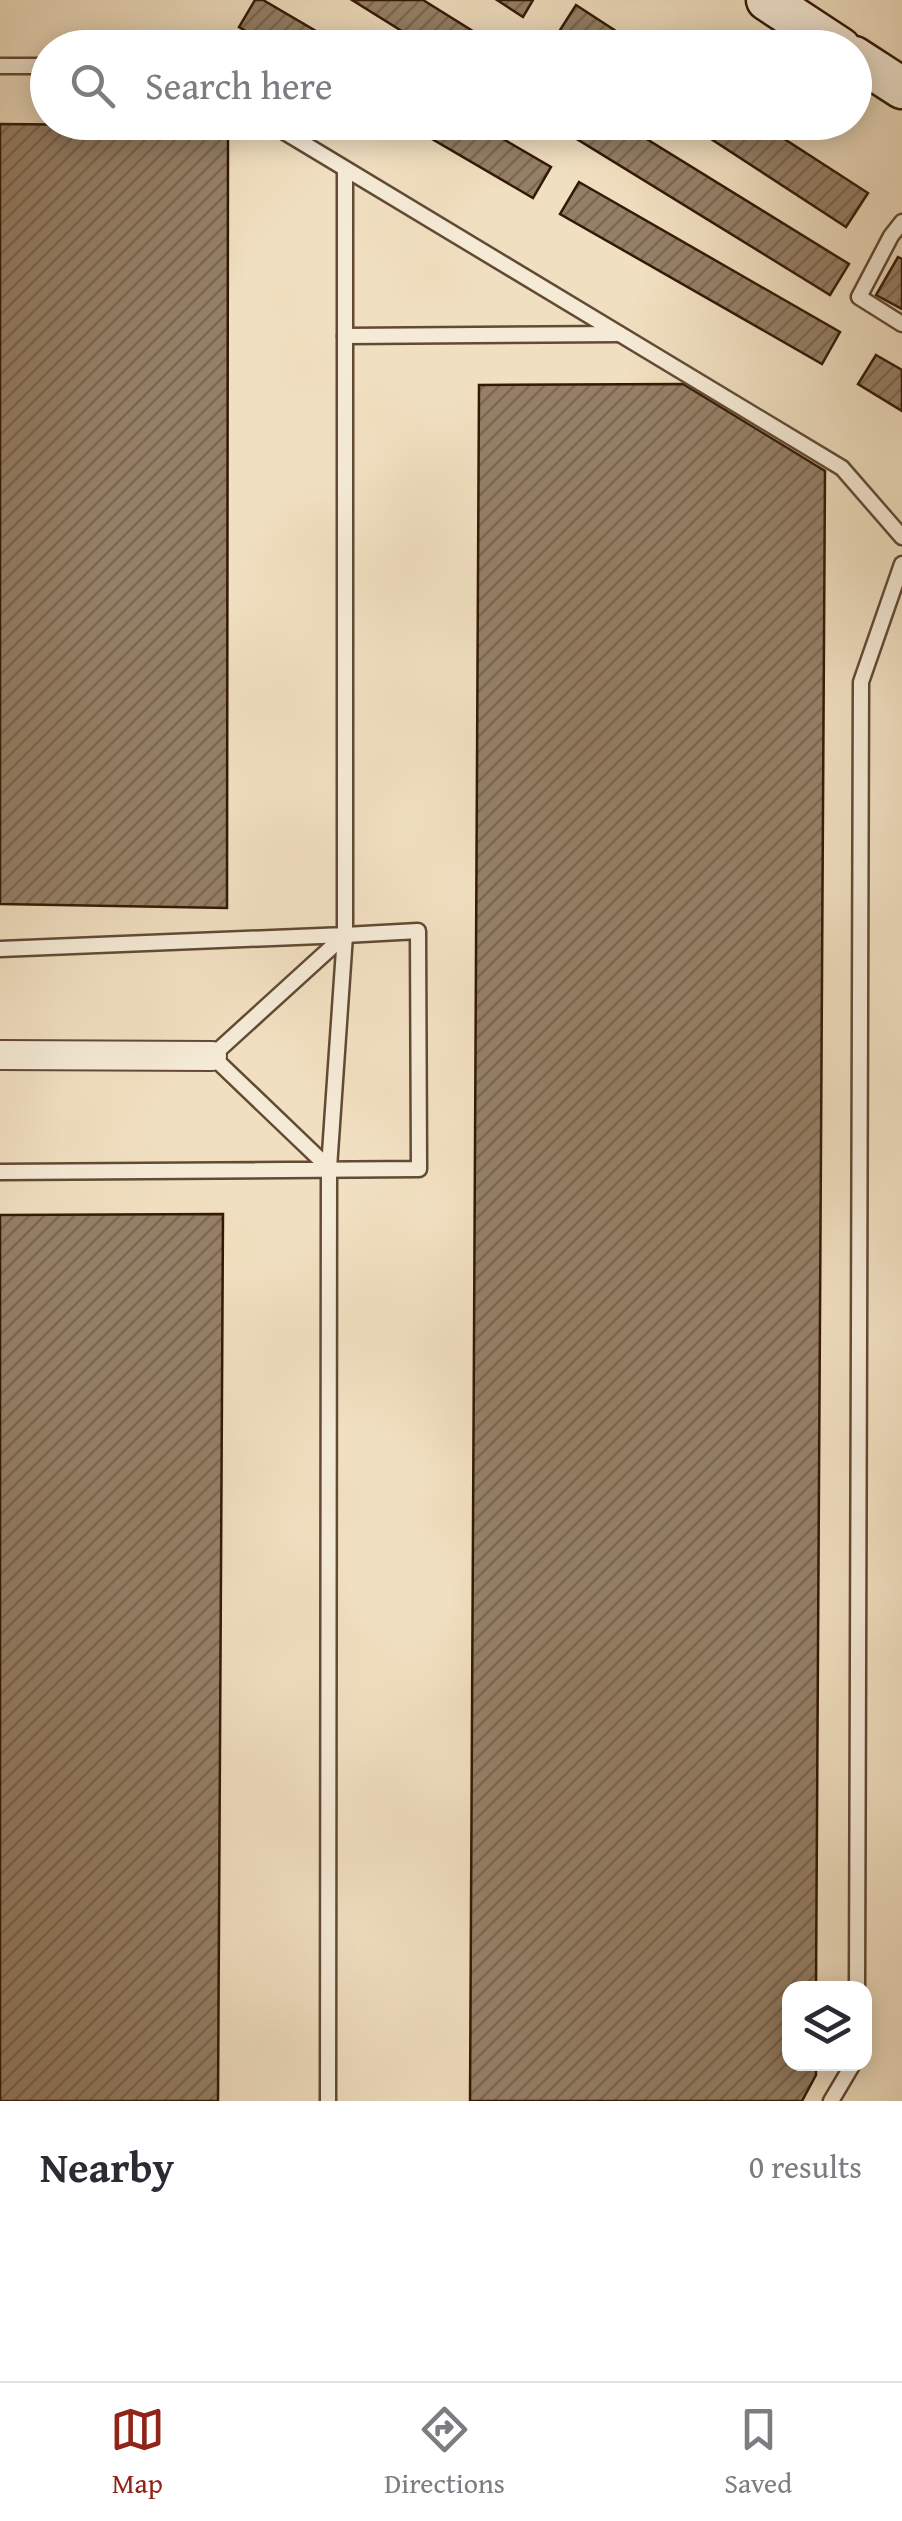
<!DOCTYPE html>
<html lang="en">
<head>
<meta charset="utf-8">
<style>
  body { margin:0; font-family:"Gentium Book Plus",serif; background:#f2f2f3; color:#2b2b33 }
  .controls { position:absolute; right:30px; bottom:30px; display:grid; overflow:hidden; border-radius:20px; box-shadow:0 5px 25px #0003 }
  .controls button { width:90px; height:90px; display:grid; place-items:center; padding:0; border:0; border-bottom:2px solid #e1e1e2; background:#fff; color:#2b2b33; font:50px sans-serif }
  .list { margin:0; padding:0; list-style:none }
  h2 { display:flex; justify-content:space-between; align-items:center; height:130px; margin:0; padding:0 40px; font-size:42px }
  h2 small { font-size:32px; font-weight:400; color:#7c7c81 }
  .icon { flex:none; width:55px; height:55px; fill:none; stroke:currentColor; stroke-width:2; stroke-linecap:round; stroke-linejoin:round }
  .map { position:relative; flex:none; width:902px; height:2101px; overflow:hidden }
  .search { position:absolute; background:#fff; box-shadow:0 5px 25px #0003; left:30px; right:30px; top:30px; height:110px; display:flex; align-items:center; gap:25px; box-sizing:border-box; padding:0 35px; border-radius:55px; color:#7c7c81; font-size:38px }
  .sheet { height:280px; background:#fff }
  nav { display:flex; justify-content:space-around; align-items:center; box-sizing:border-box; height:140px; border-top:2px solid #e1e1e2; background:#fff; font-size:28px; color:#7c7c81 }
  nav a { display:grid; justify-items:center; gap:5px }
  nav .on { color:#8f2418 }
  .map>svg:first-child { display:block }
</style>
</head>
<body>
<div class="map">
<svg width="902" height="2101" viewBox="0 0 902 2101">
  <defs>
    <pattern id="building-hatch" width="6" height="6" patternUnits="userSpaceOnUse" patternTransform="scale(2.5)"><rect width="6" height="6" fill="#958067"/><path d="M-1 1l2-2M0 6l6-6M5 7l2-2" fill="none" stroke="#7a6853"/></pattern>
  </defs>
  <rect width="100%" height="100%" fill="#f0dfc0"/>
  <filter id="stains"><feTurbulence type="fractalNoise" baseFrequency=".002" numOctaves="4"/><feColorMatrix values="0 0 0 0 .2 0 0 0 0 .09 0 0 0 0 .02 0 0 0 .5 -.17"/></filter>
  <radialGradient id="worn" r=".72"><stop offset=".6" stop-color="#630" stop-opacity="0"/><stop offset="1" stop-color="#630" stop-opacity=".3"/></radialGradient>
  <g fill="url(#building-hatch)" stroke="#331906" stroke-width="2.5">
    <path d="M 255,0 L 263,0 L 345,48 L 274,48 L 239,27 Z"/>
    <path d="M 352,0 L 423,0 L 500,48 L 429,48 Z"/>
    <path d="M 497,0 L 533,0 L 523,17 Z"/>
    <path d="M 576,5 L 642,48 L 569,48 L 555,38 Z"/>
    <path d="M 403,122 L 474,122 L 551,167 L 533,198 Z"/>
    <path d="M 563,122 L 619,122 L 849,264 L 830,295 L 559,128 Z"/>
    <path d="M 685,122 L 758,122 L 868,193 L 846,227 Z"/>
    <path d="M 0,124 L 228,126 L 227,908 L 0,904 Z"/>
    <path d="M 579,182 L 840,332 L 822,364 L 560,214 Z"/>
    <path d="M 898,257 L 902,259 L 902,309 L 876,295 Z"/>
    <path d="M 876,355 L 902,370 L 902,411 L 858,384 Z"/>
    <path d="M 683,384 L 825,471 L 816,1988 L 790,1988 L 790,2064 L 816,2064 L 816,2075 L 802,2101 L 470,2101 L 479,385 Z"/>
    <path d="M 223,1214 L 218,2101 L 0,2101 L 0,1215 Z"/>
  </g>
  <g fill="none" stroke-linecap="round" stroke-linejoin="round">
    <g stroke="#624a34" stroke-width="19">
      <g id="service">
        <path d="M 0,66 L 48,66"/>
        <path d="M 268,122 L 842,468 L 902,537"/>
        <path d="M 902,222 L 891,236 L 859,297 L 902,324"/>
        <path d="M 345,336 L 619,334"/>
        <path d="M 0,949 L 345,935 L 345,169"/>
        <path d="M 0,1172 L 419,1169 L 418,931 L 345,935 L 212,1056 L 329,1168"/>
        <path d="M 857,1988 L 861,682 L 902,564"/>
        <path d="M 328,2101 L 329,1168 L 345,935"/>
        <path d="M 831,2101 L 853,2064"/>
      </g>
    </g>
    <g stroke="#624a34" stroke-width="32">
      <path id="minor" d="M 0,1055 L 212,1056"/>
    </g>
    <g stroke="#331906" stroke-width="45">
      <g id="secondary">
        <path d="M 767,0 L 840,48"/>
        <path d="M 854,57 L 902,88"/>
      </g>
    </g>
    <use href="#service" stroke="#f5ead6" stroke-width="14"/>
    <use href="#minor" stroke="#f5ead6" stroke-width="28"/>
    <use href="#secondary" stroke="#f5ead6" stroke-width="40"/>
  </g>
  <rect width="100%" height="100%" filter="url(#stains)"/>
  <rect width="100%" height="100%" fill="url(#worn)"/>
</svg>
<div class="controls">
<button><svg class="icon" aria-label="layers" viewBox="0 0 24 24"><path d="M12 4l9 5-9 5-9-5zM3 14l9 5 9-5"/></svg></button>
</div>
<div class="search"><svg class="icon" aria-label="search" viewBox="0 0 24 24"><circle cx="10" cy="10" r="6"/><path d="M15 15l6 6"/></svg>Search here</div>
</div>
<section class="sheet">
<h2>Nearby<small>0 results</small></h2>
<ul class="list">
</ul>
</section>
<nav>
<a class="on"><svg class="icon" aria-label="map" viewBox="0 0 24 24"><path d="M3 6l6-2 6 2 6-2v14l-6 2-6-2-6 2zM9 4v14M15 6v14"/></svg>Map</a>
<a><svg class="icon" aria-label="directions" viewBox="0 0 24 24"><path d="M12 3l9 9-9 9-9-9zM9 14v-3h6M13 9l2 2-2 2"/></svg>Directions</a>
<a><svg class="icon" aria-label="saved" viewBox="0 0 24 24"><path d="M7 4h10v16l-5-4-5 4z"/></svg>Saved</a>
</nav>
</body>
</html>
